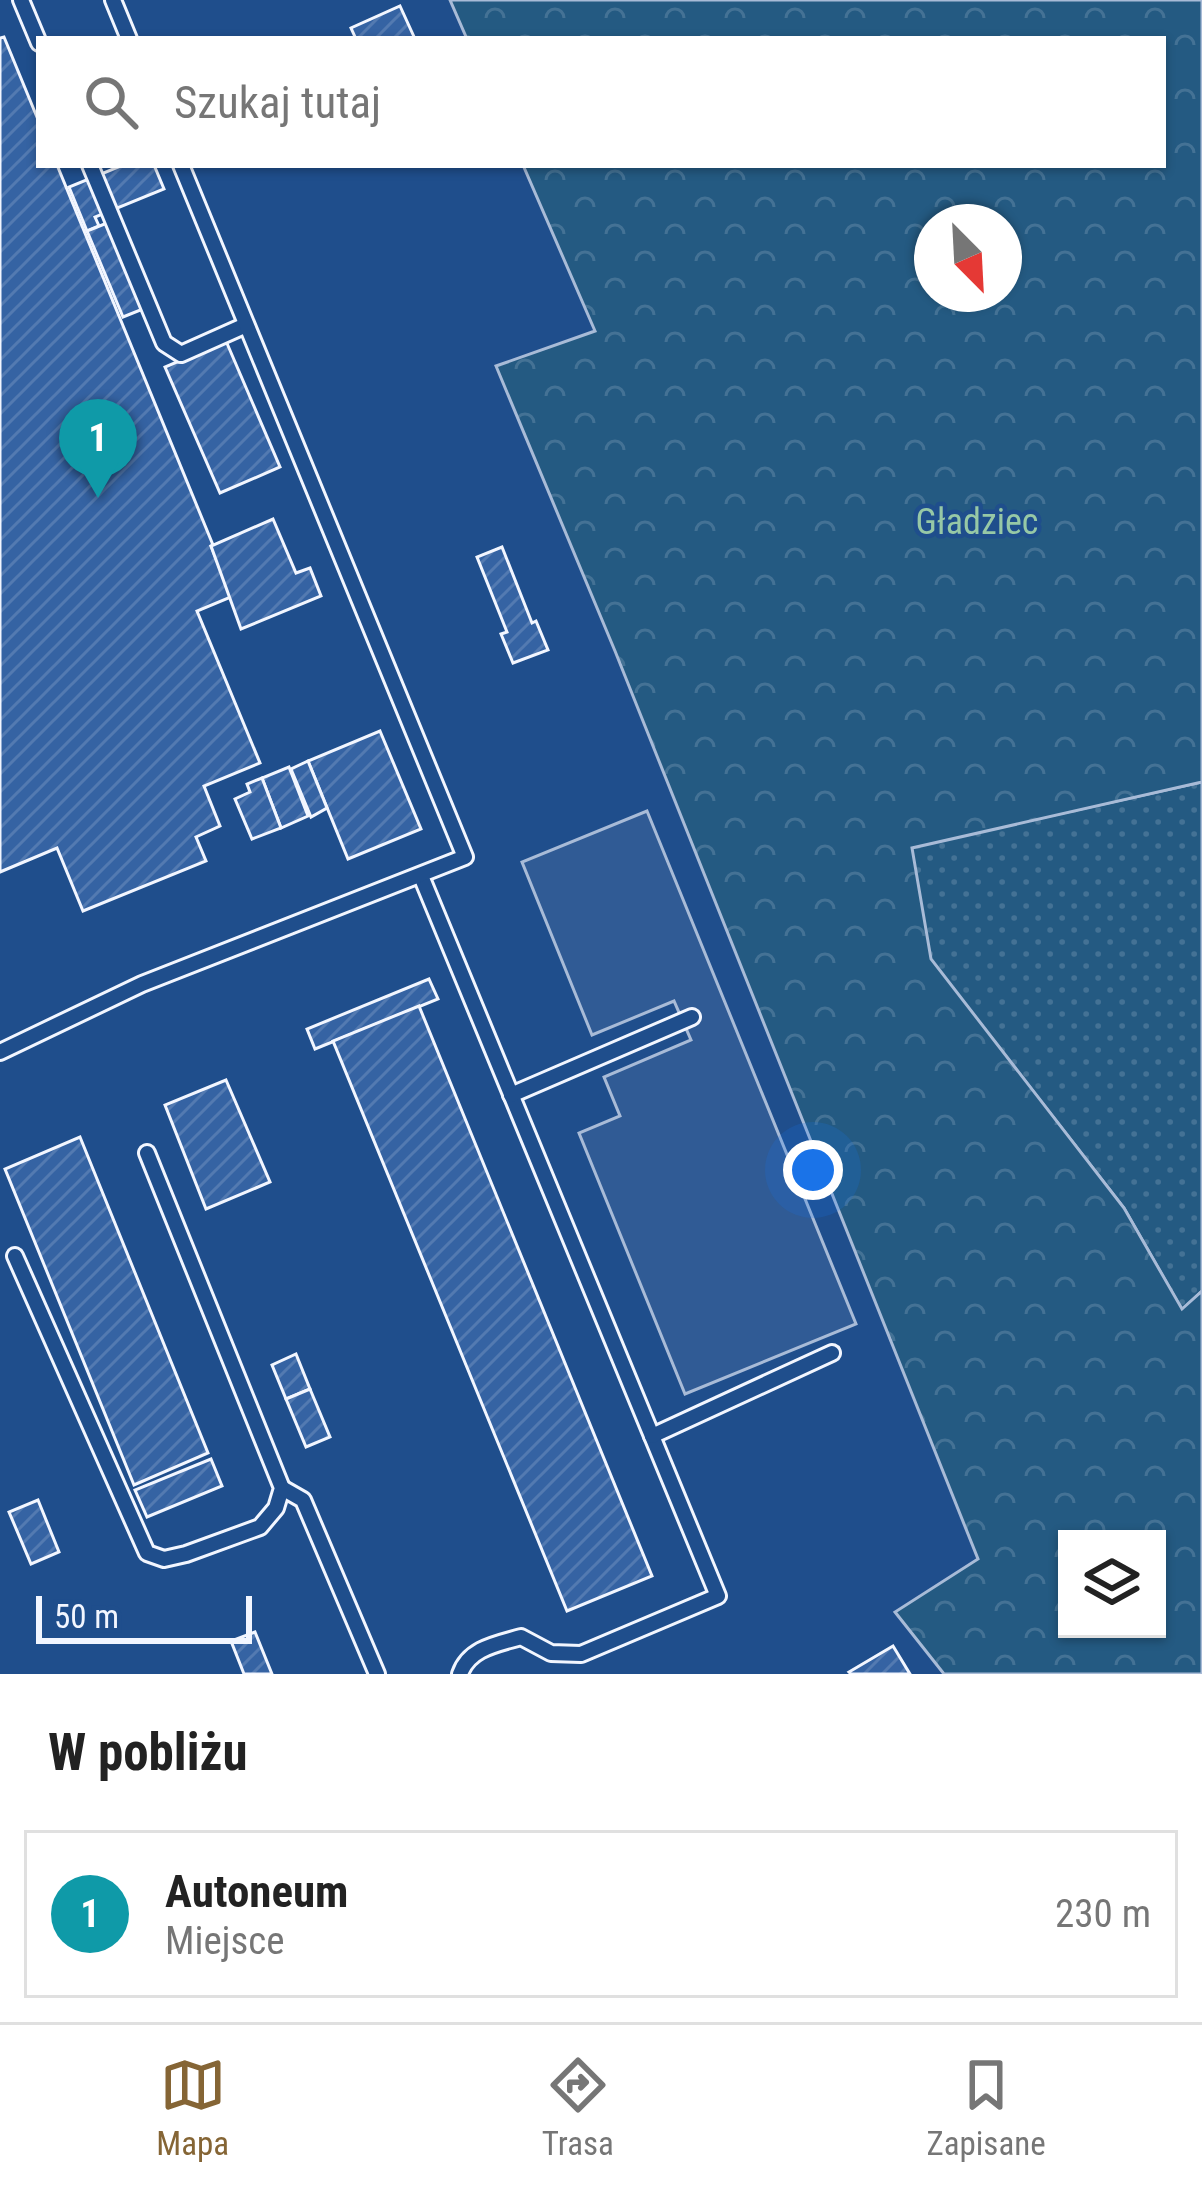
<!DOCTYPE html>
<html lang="pl">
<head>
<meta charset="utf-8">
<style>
  body { margin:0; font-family:"Roboto Condensed",sans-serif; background:#f6f6f6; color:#222 }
  .controls { position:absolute; right:36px; bottom:36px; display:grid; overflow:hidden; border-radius:0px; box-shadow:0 3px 9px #0004 }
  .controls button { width:108px; height:108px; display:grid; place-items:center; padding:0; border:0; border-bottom:3px solid #e0e0e0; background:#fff; color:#222; font:60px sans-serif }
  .compass { position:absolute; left:914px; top:204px; width:108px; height:108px; border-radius:50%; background:#fff; box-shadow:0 3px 9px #0004; rotate:156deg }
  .scale { position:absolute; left:36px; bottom:30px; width:216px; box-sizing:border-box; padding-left:12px; border:6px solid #f2f6ff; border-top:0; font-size:33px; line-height:42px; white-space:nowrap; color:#f2f6ff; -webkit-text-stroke:9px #1f4e8c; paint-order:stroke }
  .you { position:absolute; left:813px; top:1170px; width:42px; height:42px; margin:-30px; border:9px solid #fff; border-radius:50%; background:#1a73e8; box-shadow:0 0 0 18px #1a73e833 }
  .badge { display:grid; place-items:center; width:78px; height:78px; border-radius:50%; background:#856535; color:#fff; font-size:39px; font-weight:700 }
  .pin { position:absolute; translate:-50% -99px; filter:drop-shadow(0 3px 6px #0008) }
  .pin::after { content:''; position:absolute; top:63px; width:42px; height:36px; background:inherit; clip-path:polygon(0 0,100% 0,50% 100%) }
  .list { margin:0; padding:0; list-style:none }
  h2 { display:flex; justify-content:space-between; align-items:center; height:156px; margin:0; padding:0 48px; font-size:51px }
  h2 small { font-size:39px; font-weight:400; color:#767676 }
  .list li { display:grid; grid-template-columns:78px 1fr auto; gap:36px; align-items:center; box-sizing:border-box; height:168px; margin:0 24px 24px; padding:0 24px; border:3px solid #e0e0e0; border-radius:0px }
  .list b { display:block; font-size:45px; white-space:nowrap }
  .list p { margin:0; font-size:39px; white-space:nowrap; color:#767676 }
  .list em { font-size:39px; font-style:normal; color:#767676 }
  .icon { flex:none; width:66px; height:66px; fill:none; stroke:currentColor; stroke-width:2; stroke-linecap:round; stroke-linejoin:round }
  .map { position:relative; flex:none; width:1202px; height:1674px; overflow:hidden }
  .search { position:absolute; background:#fff; box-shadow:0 3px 9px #0004; left:36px; right:36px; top:36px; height:132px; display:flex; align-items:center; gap:30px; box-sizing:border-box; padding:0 42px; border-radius:0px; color:#767676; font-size:45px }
  .sheet { height:348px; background:#fff }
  nav { display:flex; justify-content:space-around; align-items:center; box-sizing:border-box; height:168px; border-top:3px solid #e0e0e0; background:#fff; font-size:33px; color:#767676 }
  nav a { display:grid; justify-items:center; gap:6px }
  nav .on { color:#856535 }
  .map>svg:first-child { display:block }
</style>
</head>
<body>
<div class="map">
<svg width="1202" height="1674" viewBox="0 0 1202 1674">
  <defs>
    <pattern id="grass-dots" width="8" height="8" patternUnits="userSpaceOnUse" patternTransform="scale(3)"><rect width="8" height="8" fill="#245a82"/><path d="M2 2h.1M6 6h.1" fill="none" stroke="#447295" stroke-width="1.8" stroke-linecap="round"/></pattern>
    <pattern id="forest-crowns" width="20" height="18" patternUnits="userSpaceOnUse" patternTransform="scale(3)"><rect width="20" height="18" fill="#245a82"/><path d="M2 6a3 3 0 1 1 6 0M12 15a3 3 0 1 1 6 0" fill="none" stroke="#447295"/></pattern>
    <pattern id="building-hatch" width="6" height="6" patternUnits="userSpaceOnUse" patternTransform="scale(3)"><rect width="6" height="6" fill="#3563a3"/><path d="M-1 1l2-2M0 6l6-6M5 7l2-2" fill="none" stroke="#537ab1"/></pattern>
  </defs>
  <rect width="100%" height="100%" fill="#1f4e8c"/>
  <path fill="url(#grass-dots)" stroke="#a8bbd7" stroke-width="3" d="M 1202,782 L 1202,1291 L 1182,1310 L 1124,1208 L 930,959 L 911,847 Z"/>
  <path fill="url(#forest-crowns)" stroke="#a8bbd7" stroke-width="3" fill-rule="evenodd" d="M 450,0 L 1202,0 L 1202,782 L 912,848 L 931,959 L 1124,1208 L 1182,1309 L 1202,1291 L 1202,1674 L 944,1674 L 895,1612 L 978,1559 L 615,651 L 496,366 L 595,331 L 523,165 L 1163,165 L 1163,39 L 467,39 ZM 932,222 L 1004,222 L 1004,294 L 932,294 ZM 1157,1539 L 1157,1629 L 1067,1629 L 1067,1539 Z"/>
  <path fill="#305b95" stroke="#a8bbd7" stroke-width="3" d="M 647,811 L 856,1324 L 685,1394 L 579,1133 L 620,1116 L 604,1077 L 691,1040 L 674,1001 L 592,1035 L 522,862 Z"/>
  <g fill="url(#building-hatch)" stroke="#f2f6ff" stroke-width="3">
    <path d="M 400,6 L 415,39 L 356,39 L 351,28 Z"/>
    <path d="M 4,37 L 39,122 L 39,165 L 57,165 L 213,545 L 211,546 L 231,597 L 197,611 L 260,763 L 204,786 L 220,826 L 196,837 L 206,861 L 83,911 L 57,848 L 0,872 L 0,38 Z"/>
    <path d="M 123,165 L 154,165 L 164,189 L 95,217 L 99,226 L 87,231 L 69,187 Z"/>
    <path d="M 112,221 L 153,305 L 123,317 L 87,231 Z"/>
    <path d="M 226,341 L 280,467 L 220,493 L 165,367 Z"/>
    <path d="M 273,519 L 296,573 L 310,568 L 321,596 L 241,629 L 211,546 Z"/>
    <path d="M 502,547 L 532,623 L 536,621 L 548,650 L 513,663 L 501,634 L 507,632 L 477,557 Z"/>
    <path d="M 380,731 L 421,829 L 348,859 L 308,761 Z"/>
    <path d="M 308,761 L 327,808 L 311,817 L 291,769 Z"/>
    <path d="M 289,767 L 308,816 L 281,828 L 262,778 Z"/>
    <path d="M 262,778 L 281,828 L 252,839 L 235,799 L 250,792 L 247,784 Z"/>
    <path d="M 429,979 L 438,999 L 315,1049 L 307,1029 Z"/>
    <path d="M 419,1006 L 652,1576 L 567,1611 L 333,1041 Z"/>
    <path d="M 226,1080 L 270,1182 L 206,1209 L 165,1105 Z"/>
    <path d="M 80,1137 L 208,1453 L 134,1485 L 5,1169 Z"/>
    <path d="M 296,1354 L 310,1389 L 286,1399 L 272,1365 Z"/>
    <path d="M 310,1389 L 330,1437 L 306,1447 L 286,1399 Z"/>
    <path d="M 211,1459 L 222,1486 L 147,1517 L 135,1490 Z"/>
    <path d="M 38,1500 L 59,1552 L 31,1564 L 9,1512 Z"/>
    <path d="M 255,1632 L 272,1674 L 244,1674 L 231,1641 Z"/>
    <path d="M 893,1646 L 910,1674 L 851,1674 L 849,1672 Z"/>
  </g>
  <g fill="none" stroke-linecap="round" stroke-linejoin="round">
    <g stroke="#f2f6ff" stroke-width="20">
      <g id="lane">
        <path d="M 21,0 L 39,43"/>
        <path d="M 113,0 L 129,39"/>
        <path d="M 90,165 L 164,343 L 181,354 L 246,325"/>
        <path d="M 421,876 L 718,1596 L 581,1654 L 551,1653 L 521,1637 C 497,1644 469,1648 460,1674"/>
        <path d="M 0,1052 L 142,984 L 465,857 L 181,165"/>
        <path d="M 511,1095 L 692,1017"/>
        <path d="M 15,1256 L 147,1553 L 164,1559 L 186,1554 L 260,1527 L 276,1508 L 282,1488 L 147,1153"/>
        <path d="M 652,1436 L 832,1353"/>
        <path d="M 282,1488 L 303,1500 L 377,1674"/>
      </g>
    </g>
    <use href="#lane" stroke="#1f4e8c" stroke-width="14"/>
  </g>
  <g text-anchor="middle" stroke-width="9" stroke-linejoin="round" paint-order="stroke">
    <g font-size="36" fill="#97c8a6" stroke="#1f4e8c">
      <text x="977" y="534">Gładziec</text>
    </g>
  </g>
</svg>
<div class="controls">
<button><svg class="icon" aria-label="layers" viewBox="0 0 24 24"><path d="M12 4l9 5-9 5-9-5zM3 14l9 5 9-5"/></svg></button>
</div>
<svg class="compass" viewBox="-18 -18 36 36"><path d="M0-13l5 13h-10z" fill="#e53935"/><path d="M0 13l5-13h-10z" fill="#767676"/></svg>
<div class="scale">50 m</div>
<div class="you"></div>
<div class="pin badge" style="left:98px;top:498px;background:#0f9aa8">1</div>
<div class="search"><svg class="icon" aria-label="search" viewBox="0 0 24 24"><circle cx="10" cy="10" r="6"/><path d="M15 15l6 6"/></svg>Szukaj tutaj</div>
</div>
<section class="sheet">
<h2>W pobliżu<small></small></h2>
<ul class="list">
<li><span class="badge" style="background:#0f9aa8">1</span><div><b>Autoneum</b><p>Miejsce</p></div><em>230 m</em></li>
</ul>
</section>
<nav>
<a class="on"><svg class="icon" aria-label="map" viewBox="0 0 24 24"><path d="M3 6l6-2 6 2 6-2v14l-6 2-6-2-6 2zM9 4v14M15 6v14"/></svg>Mapa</a>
<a><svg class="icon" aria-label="directions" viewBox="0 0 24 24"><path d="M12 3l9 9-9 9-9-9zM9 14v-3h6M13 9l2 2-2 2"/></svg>Trasa</a>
<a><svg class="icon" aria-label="saved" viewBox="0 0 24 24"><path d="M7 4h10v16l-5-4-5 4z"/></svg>Zapisane</a>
</nav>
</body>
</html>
